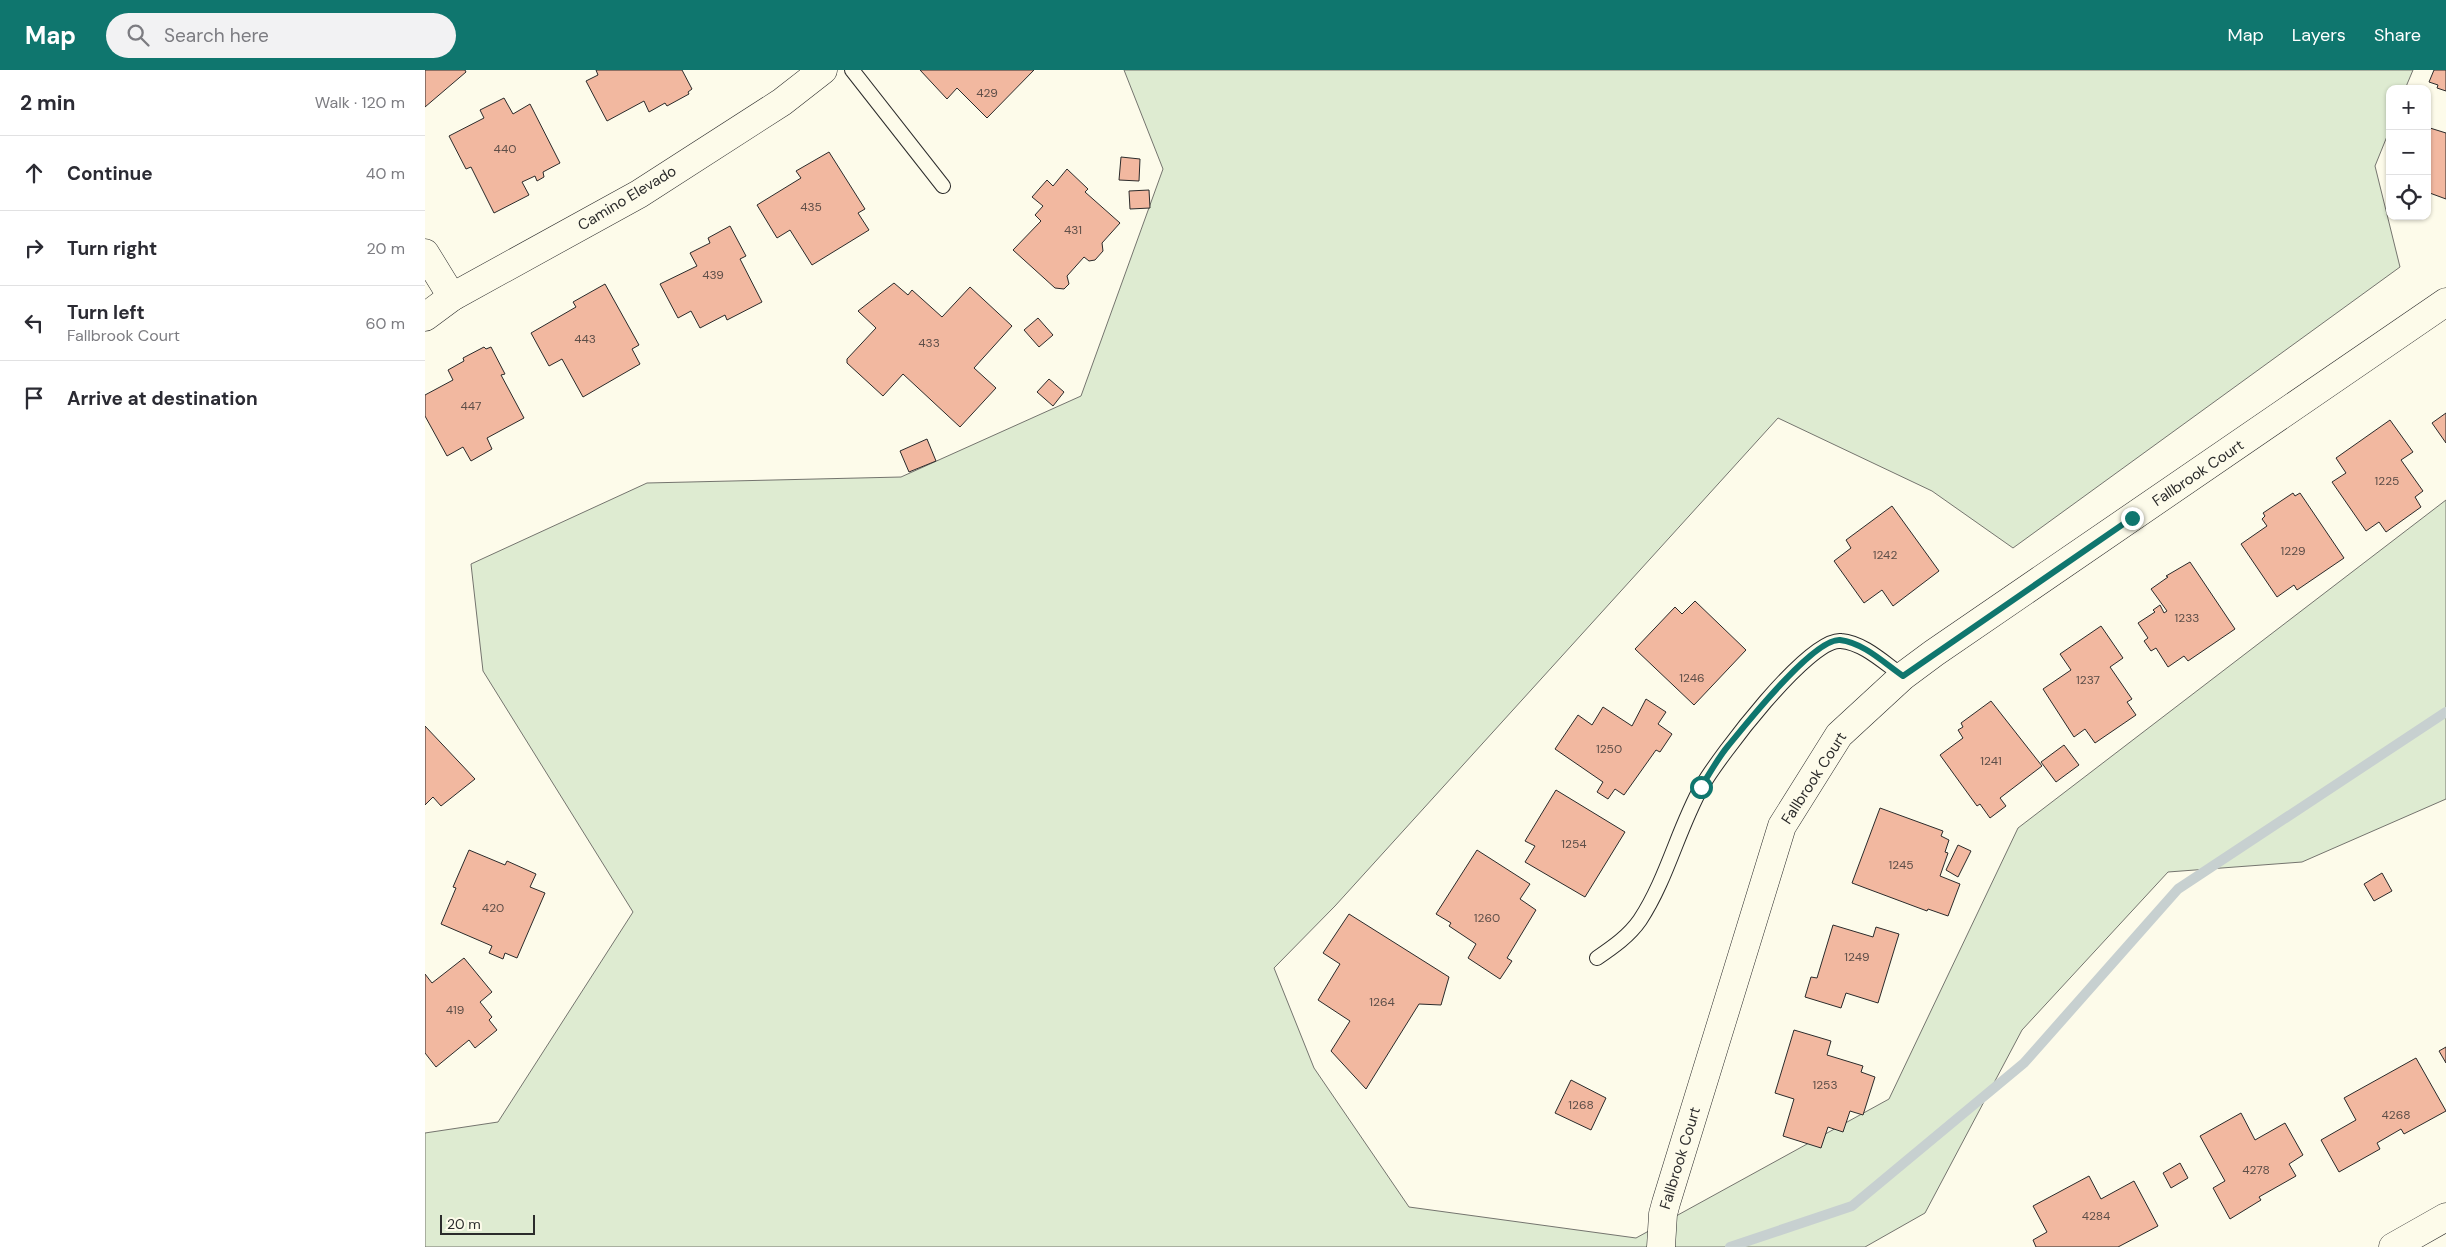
<!DOCTYPE html>
<html lang="en">
<head>
<meta charset="utf-8">
<style>
  body { margin:0; font-family:"DM Sans",sans-serif; background:#f2f2f3; color:#2b2b33 }
  .controls { position:absolute; right:15px; top:15px; display:grid; overflow:hidden; border-radius:10px; box-shadow:0 1px 4px #0004 }
  .controls button { width:45px; height:45px; display:grid; place-items:center; padding:0; border:0; border-bottom:1px solid #e1e1e2; background:#fff; color:#2b2b33; font:25px sans-serif }
  .scale { position:absolute; left:15px; bottom:12px; width:95px; box-sizing:border-box; padding-left:5px; border:2px solid #2b2b2b; border-top:0; font-size:14px; line-height:18px; white-space:nowrap; color:#2b2b2b; -webkit-text-stroke:4px #fdfbea; paint-order:stroke }
  .stop { position:absolute; width:15px; height:15px; margin:-11px; border:4px solid #0f766e; border-radius:50%; background:#fff }
  .stop.end { background:#0f766e; border-color:#fff; box-shadow:0 1px 5px #0008 }
  .list { margin:0; padding:0; list-style:none }
  h2 { display:flex; justify-content:space-between; align-items:center; height:65px; margin:0; padding:0 20px; font-size:21px }
  h2 small { font-size:16px; font-weight:400; color:#7c7c81 }
  .list li { display:grid; grid-template-columns:32px 1fr auto; gap:15px; align-items:center; box-sizing:border-box; height:75px; padding:0 20px; border-top:1px solid #e1e1e2 }
  .list b { display:block; font-size:19px; white-space:nowrap }
  .list p { margin:0; font-size:16px; white-space:nowrap; color:#7c7c81 }
  .list em { font-size:16px; font-style:normal; color:#7c7c81 }
  .icon { flex:none; width:28px; height:28px; fill:none; stroke:currentColor; stroke-width:2; stroke-linecap:round; stroke-linejoin:round }
  .map { position:relative; flex:none; width:2021px; height:1177px; overflow:hidden }
  header { display:flex; align-items:center; gap:30px; box-sizing:border-box; height:70px; padding:0 25px; background:#0f766e; color:#fff }
  header strong { font-size:24px }
  nav { display:flex; gap:28px; margin-inline-start:auto; font-size:18px }
  .search { width:350px; height:45px; background:#f2f2f3; display:flex; align-items:center; gap:12px; box-sizing:border-box; padding:0 18px; border-radius:28px; color:#7c7c81; font-size:19px }
  main { display:flex }
  aside { flex:1; background:#fff }
  .map>svg:first-child { display:block }
</style>
</head>
<body>
<header>
<strong>Map</strong>
<div class="search"><svg class="icon" aria-label="search" viewBox="0 0 24 24"><circle cx="10" cy="10" r="6"/><path d="M15 15l6 6"/></svg>Search here</div>
<nav><a>Map</a><a>Layers</a><a>Share</a></nav>
</header>
<main>
<aside>
<h2>2 min<small>Walk · 120 m</small></h2>
<ul class="list">
<li><svg class="icon" aria-label="ahead" viewBox="0 0 24 24"><path d="M12 20V5M6 11l6-6 6 6"/></svg><div><b>Continue</b></div><em>40 m</em></li>
<li><svg class="icon" aria-label="right" viewBox="0 0 24 24"><path d="M7 20v-9h11M14 6l5 5-5 5"/></svg><div><b>Turn right</b></div><em>20 m</em></li>
<li><svg class="icon" aria-label="left" viewBox="0 0 24 24"><path d="M17 20v-9H6M10 6l-5 5 5 5"/></svg><div><b>Turn left</b><p>Fallbrook Court</p></div><em>60 m</em></li>
<li><svg class="icon" aria-label="arrive" viewBox="0 0 24 24"><path d="M6 21V4h12l-3 4 3 4H6"/></svg><div><b>Arrive at destination</b></div></li>
</ul>
</aside>
<div class="map">
<svg width="2021" height="1177" viewBox="0 0 2021 1177">
  <rect width="100%" height="100%" fill="#fdfbea"/>
  <path fill="#deebd1" stroke="#74746e" d="M 699,0 L 1988,0 L 1980,19 L 1965,19 L 1965,59 L 1950,96 L 1975,197 L 1588,478 L 1507,421 L 1353,348 L 910,836 L 849,898 L 889,998 L 984,1137 L 1211,1168 L 1464,1029 L 1593,758 L 2021,430 L 2021,729 L 1877,792 L 1743,802 L 1597,960 L 1500,1143 L 1440,1177 L 0,1177 L 0,1063 L 73,1052 L 208,842 L 58,601 L 46,494 L 222,413 L 476,407 L 656,326 L 738,99 Z"/>
  <g fill="none" stroke-linecap="round" stroke-linejoin="round">
    <path stroke="#c7d0d0" stroke-width="10" d="M 1305,1177 L 1427,1136 L 1599,993 L 1753,819 L 2021,642"/>
  </g>
  <g fill="#f2b8a0" stroke="#2b2b2b">
    <path d="M 0,0 L 40,0 L 41,2 L 0,37 Z"/>
    <path d="M 171,0 L 257,0 L 267,19 L 263,22 L 264,24 L 242,36 L 240,33 L 224,42 L 219,31 L 182,51 L 161,11 L 173,5 Z"/>
    <path d="M 495,0 L 609,0 L 562,48 L 532,18 L 522,29 Z"/>
    <path d="M 2009,0 L 2021,0 L 2021,21 L 2012,18 L 2013,15 L 2004,12 Z"/>
    <path d="M 79,28 L 88,44 L 105,34 L 135,93 L 118,102 L 119,107 L 112,111 L 110,106 L 97,112 L 104,125 L 69,143 L 46,97 L 41,99 L 24,66 L 59,48 L 55,40 Z"/>
    <path d="M 2005,58 L 2021,63 L 2021,129 L 2002,122 L 2002,67 Z"/>
    <path d="M 404,82 L 440,139 L 433,143 L 444,160 L 387,195 L 365,160 L 352,168 L 332,135 L 376,108 L 371,101 Z"/>
    <path d="M 696,87 L 715,89 L 714,111 L 694,110 Z"/>
    <path d="M 642,99 L 663,119 L 660,122 L 695,153 L 677,173 L 678,181 L 670,190 L 664,191 L 659,187 L 642,206 L 644,214 L 639,219 L 630,218 L 588,180 L 616,151 L 610,145 L 618,136 L 607,127 L 622,110 L 628,116 Z"/>
    <path d="M 724,120 L 725,138 L 705,139 L 704,121 Z"/>
    <path d="M 305,156 L 321,186 L 315,189 L 337,232 L 302,250 L 300,245 L 275,258 L 266,241 L 253,248 L 235,214 L 272,196 L 265,183 L 285,173 L 283,168 Z"/>
    <path d="M 469,213 L 483,225 L 487,220 L 517,247 L 545,217 L 587,256 L 549,298 L 571,318 L 535,357 L 478,304 L 458,326 L 422,293 L 422,289 L 451,258 L 433,241 Z"/>
    <path d="M 180,214 L 214,275 L 207,279 L 215,294 L 158,327 L 137,289 L 124,296 L 106,263 L 151,237 L 148,232 Z"/>
    <path d="M 613,248 L 628,265 L 614,277 L 599,260 Z"/>
    <path d="M 59,277 L 61,279 L 66,277 L 80,304 L 76,305 L 99,348 L 62,368 L 67,379 L 46,391 L 38,377 L 22,386 L 0,346 L 0,325 L 28,310 L 23,300 L 39,291 L 38,288 Z"/>
    <path d="M 624,309 L 639,322 L 628,336 L 612,322 Z"/>
    <path d="M 2021,343 L 2021,373 L 2007,353 Z"/>
    <path d="M 1965,350 L 1988,382 L 1976,390 L 1998,421 L 1990,427 L 1996,437 L 1961,462 L 1954,452 L 1941,461 L 1907,412 L 1921,403 L 1911,388 Z"/>
    <path d="M 502,369 L 511,391 L 484,402 L 475,381 Z"/>
    <path d="M 1868,423 L 1870,426 L 1875,423 L 1919,488 L 1872,520 L 1869,515 L 1852,527 L 1816,474 L 1842,456 L 1837,449 L 1840,446 L 1838,443 Z"/>
    <path d="M 1467,436 L 1514,501 L 1468,536 L 1457,520 L 1439,533 L 1409,491 L 1426,478 L 1421,470 Z"/>
    <path d="M 1765,492 L 1810,559 L 1763,591 L 1759,586 L 1743,597 L 1731,578 L 1726,581 L 1719,571 L 1723,568 L 1713,553 L 1730,542 L 1728,540 L 1735,535 L 1739,543 L 1742,541 L 1726,519 L 1743,507 L 1741,506 Z"/>
    <path d="M 1270,531 L 1321,580 L 1269,635 L 1210,579 L 1250,537 L 1257,544 Z"/>
    <path d="M 1676,556 L 1698,588 L 1685,597 L 1707,629 L 1702,632 L 1711,645 L 1670,673 L 1660,659 L 1649,667 L 1618,619 L 1646,600 L 1635,584 Z"/>
    <path d="M 1221,629 L 1241,642 L 1233,654 L 1247,664 L 1235,682 L 1231,680 L 1199,725 L 1190,719 L 1183,729 L 1172,722 L 1178,712 L 1130,679 L 1153,645 L 1167,655 L 1178,637 L 1207,656 Z"/>
    <path d="M 1566,631 L 1617,696 L 1575,728 L 1581,736 L 1565,748 L 1555,734 L 1552,736 L 1515,685 L 1538,668 L 1533,660 L 1538,657 L 1536,653 Z"/>
    <path d="M 0,656 L 50,709 L 16,736 L 8,727 L 0,735 Z"/>
    <path d="M 1639,675 L 1654,695 L 1631,712 L 1616,692 Z"/>
    <path d="M 1131,720 L 1200,762 L 1160,827 L 1100,792 L 1110,776 L 1100,771 Z"/>
    <path d="M 1455,738 L 1518,761 L 1516,766 L 1524,770 L 1520,782 L 1523,783 L 1515,806 L 1535,814 L 1523,846 L 1503,839 L 1502,841 L 1427,813 Z"/>
    <path d="M 1533,775 L 1546,781 L 1533,807 L 1521,800 Z"/>
    <path d="M 44,780 L 80,795 L 82,791 L 111,804 L 105,817 L 120,823 L 92,888 L 80,883 L 78,889 L 64,883 L 67,876 L 16,854 L 31,818 L 28,817 Z"/>
    <path d="M 1052,780 L 1105,814 L 1095,829 L 1111,840 L 1082,888 L 1087,891 L 1075,909 L 1043,888 L 1051,874 L 1024,856 L 1026,853 L 1011,844 Z"/>
    <path d="M 1957,803 L 1967,821 L 1949,831 L 1939,814 Z"/>
    <path d="M 924,844 L 1024,907 L 1016,935 L 994,934 L 941,1019 L 906,981 L 925,951 L 893,930 L 915,894 L 898,883 Z"/>
    <path d="M 1408,855 L 1448,867 L 1451,857 L 1474,864 L 1453,933 L 1421,923 L 1416,938 L 1380,927 L 1386,907 L 1392,908 Z"/>
    <path d="M 39,888 L 67,922 L 55,932 L 67,947 L 64,950 L 72,960 L 50,978 L 44,970 L 11,997 L 0,983 L 0,904 L 7,913 Z"/>
    <path d="M 1369,960 L 1406,971 L 1402,985 L 1438,996 L 1436,1002 L 1450,1007 L 1438,1045 L 1425,1041 L 1418,1062 L 1403,1057 L 1396,1078 L 1358,1066 L 1369,1029 L 1350,1023 Z"/>
    <path d="M 2021,977 L 2021,993 L 2014,981 Z"/>
    <path d="M 1991,988 L 2021,1041 L 1979,1064 L 1976,1059 L 1952,1073 L 1955,1079 L 1914,1102 L 1896,1070 L 1931,1050 L 1919,1028 Z"/>
    <path d="M 1146,1010 L 1181,1028 L 1166,1060 L 1130,1043 Z"/>
    <path d="M 1816,1043 L 1830,1070 L 1860,1053 L 1878,1085 L 1864,1094 L 1871,1106 L 1834,1127 L 1836,1130 L 1805,1149 L 1788,1118 L 1800,1111 L 1775,1066 Z"/>
    <path d="M 1755,1093 L 1763,1108 L 1746,1118 L 1738,1103 Z"/>
    <path d="M 1664,1106 L 1676,1129 L 1709,1111 L 1733,1156 L 1693,1177 L 1611,1177 L 1608,1170 L 1622,1162 L 1608,1136 Z"/>
  </g>
  <g fill="none" stroke-linecap="round" stroke-linejoin="round">
    <g stroke="#2b2b2b" stroke-width="16">
      <g id="lane">
        <path d="M 427,0 L 518,116"/>
        <path d="M 1172,888 C 1188,877 1204,866 1215,850 C 1242,809 1253,759 1277,716 C 1293,688 1384,567 1416,571 C 1439,573 1459,593 1478,606"/>
      </g>
    </g>
    <g stroke="#2b2b2b" stroke-width="29">
      <g id="street">
        <path d="M 0,183 L 27,227"/>
        <path d="M 0,247 L 27,227 L 214,124 L 357,32 L 398,0"/>
        <path d="M 1236,1177 L 1238,1144 L 1241,1133 L 1357,756 L 1414,665 L 1478,606 L 1509,583 L 2021,232"/>
        <path d="M 1968,1177 L 2021,1147"/>
      </g>
    </g>
    <use href="#lane" stroke="#fdfbea" stroke-width="14"/>
    <use href="#street" stroke="#fdfbea" stroke-width="28"/>
  </g>
  <g fill="none" stroke-linecap="round" stroke-linejoin="round">
    <path stroke="#0f766e" stroke-width="6" d="M 1276,717 C 1285,703 1293,688 1303,676 C 1321,654 1389,568 1415,570 C 1439,573 1459,593 1478,606 L 1707,448"/>
  </g>
  <g text-anchor="middle" stroke-width="4" stroke-linejoin="round" paint-order="stroke">
    <g font-size="12" fill="#5d4e48">
      <text x="562" y="27">429</text>
      <text x="80" y="83">440</text>
      <text x="386" y="141">435</text>
      <text x="648" y="164">431</text>
      <text x="288" y="209">439</text>
      <text x="160" y="273">443</text>
      <text x="504" y="277">433</text>
      <text x="46" y="340">447</text>
      <text x="1962" y="415">1225</text>
      <text x="1868" y="485">1229</text>
      <text x="1460" y="489">1242</text>
      <text x="1762" y="552">1233</text>
      <text x="1267" y="612">1246</text>
      <text x="1663" y="614">1237</text>
      <text x="1184" y="683">1250</text>
      <text x="1566" y="695">1241</text>
      <text x="1149" y="778">1254</text>
      <text x="1476" y="799">1245</text>
      <text x="68" y="842">420</text>
      <text x="1062" y="852">1260</text>
      <text x="1432" y="891">1249</text>
      <text x="957" y="936">1264</text>
      <text x="30" y="944">419</text>
      <text x="1400" y="1019">1253</text>
      <text x="1156" y="1039">1268</text>
      <text x="1971" y="1049">4268</text>
      <text x="1831" y="1104">4278</text>
      <text x="1671" y="1150">4284</text>
    </g>
    <g font-size="15" fill="#2b2b2b" stroke="#fdfbea">
      <text transform="translate(202 128) rotate(-31)" y="5">Camino Elevado</text>
      <text transform="translate(1773 403) rotate(-34)" y="5">Fallbrook Court</text>
      <text transform="translate(1389 708) rotate(-57)" y="5">Fallbrook Court</text>
      <text transform="translate(1255 1088) rotate(-73)" y="5">Fallbrook Court</text>
    </g>
  </g>
</svg>
<div class="controls">
<button>+</button>
<button>−</button>
<button><svg class="icon" aria-label="locate" viewBox="0 0 24 24"><circle cx="12" cy="12" r="6"/><path d="M12 2v4M12 18v4M2 12h4M18 12h4"/></svg></button>
</div>
<div class="scale">20 m</div>
<div class="stop" style="left:1276px;top:717px"></div>
<div class="stop end" style="left:1707px;top:448px"></div>
</div>
</main>
</body>
</html>
